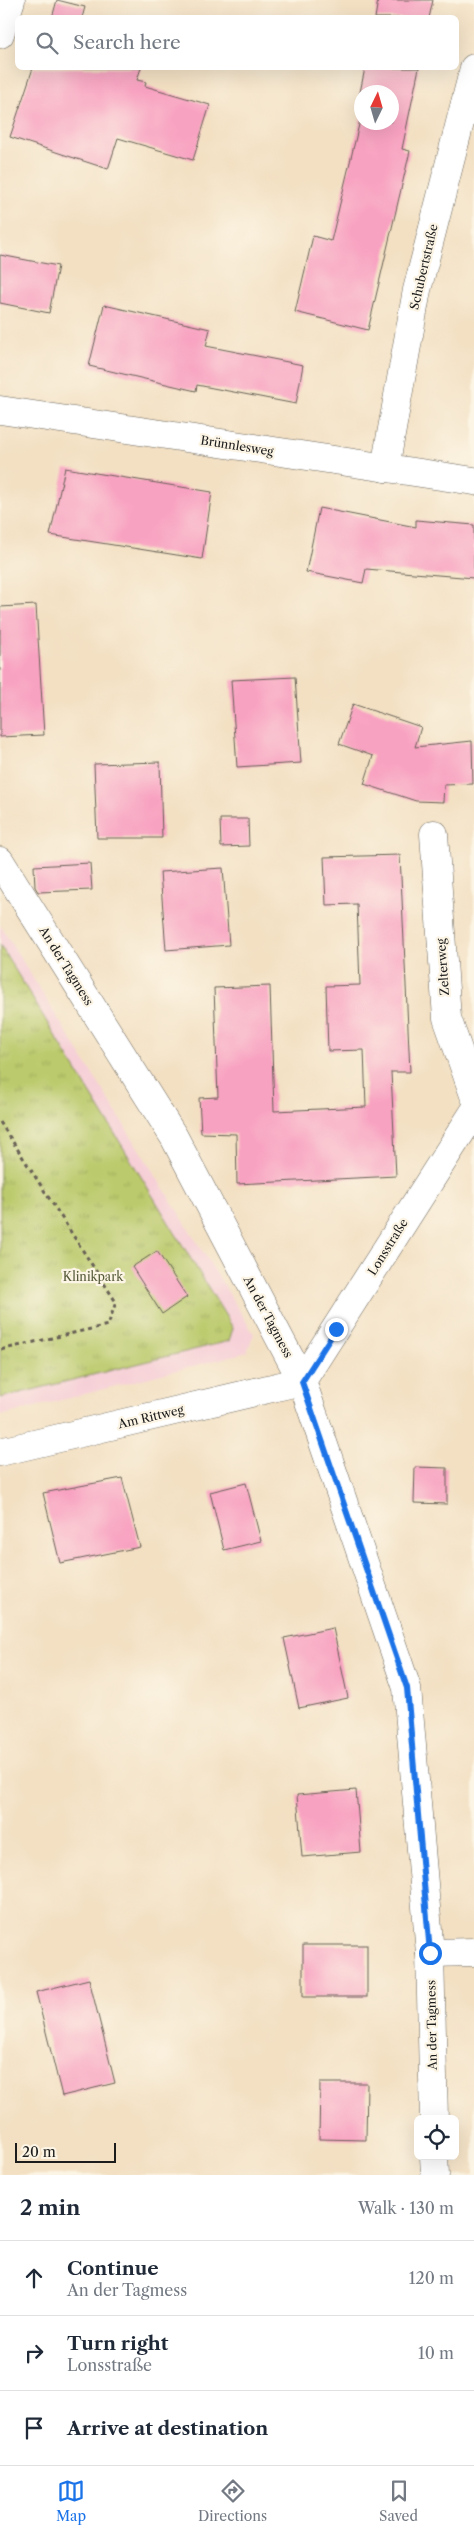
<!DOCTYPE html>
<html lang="en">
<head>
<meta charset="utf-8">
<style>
  body { margin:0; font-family:"Libre Caslon Text",serif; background:#f6f6f7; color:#1f2937 }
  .controls { position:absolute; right:15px; bottom:15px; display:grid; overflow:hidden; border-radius:8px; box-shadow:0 5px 20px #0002 }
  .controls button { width:45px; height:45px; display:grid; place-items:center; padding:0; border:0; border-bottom:1px solid #e0e1e3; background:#fff; color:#1f2937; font:25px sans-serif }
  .compass { position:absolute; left:354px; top:85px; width:45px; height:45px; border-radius:50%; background:#fff; box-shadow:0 5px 20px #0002; rotate:5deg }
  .scale { position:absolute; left:15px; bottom:12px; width:101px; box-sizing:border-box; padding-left:5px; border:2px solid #1c1c1c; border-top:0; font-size:14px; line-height:18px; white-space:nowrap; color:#1c1c1c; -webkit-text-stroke:4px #fcf5e5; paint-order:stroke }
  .stop { position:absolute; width:15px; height:15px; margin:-11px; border:4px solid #1a73e8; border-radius:50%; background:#fff }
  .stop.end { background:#1a73e8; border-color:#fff; box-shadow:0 1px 5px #0008 }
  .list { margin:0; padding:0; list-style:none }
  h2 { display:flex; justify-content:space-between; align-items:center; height:65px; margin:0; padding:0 20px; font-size:21px }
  h2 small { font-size:16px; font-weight:400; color:#747a83 }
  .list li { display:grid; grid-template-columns:32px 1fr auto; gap:15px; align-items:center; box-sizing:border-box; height:75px; padding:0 20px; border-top:1px solid #e0e1e3 }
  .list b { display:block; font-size:19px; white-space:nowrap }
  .list p { margin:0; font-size:16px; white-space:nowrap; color:#747a83 }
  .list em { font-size:16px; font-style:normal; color:#747a83 }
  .icon { flex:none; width:28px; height:28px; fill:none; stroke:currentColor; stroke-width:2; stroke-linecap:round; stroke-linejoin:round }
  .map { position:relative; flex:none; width:474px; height:2175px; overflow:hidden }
  .search { position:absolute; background:#fff; box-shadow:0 5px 20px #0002; left:15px; right:15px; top:15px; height:55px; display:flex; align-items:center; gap:12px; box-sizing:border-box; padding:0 18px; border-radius:8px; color:#747a83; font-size:19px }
  .sheet { height:290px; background:#fff }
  nav { display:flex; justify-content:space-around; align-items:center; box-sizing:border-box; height:70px; border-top:1px solid #e0e1e3; background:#fff; font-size:14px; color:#747a83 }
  nav a { display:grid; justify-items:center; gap:2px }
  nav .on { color:#1a73e8 }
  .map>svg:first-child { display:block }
</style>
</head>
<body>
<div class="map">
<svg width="474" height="2175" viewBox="0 0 474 2175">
  <defs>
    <pattern id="park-tufts" width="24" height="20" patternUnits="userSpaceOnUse" patternTransform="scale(1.25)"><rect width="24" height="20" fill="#bbca6c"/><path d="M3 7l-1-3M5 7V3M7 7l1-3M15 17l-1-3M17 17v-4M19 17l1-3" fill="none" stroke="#a0ad5d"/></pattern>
  </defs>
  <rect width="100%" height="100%" fill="#fcf5e5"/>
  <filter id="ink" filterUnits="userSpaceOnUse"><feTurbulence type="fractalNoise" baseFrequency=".02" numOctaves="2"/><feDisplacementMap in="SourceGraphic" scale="10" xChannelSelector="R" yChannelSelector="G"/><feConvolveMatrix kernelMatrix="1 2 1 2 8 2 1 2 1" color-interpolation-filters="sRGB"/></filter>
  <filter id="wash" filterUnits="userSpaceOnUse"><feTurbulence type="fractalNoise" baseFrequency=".0096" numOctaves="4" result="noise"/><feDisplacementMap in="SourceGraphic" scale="20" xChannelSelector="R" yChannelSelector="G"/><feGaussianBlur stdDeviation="1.12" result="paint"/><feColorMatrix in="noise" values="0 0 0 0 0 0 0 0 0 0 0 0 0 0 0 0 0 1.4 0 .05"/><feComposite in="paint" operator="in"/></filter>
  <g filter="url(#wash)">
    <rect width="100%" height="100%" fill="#f3e0c3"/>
    <path fill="#f6cfd7" d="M 0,925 L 254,1334 L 247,1352 L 0,1416 Z"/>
    <path fill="url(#park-tufts)" stroke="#6c7344" d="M 0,945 L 233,1328 L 229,1341 L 0,1398 Z"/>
    <g id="blocks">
      <g fill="#f8a2c1">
        <path d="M 57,0 L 85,7 L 82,18 L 52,18 Z"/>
        <path d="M 378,0 L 433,0 L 429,18 L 375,18 Z"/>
        <path d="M 33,68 L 141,68 L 137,80 L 146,82 L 145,86 L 210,105 L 193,160 L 118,138 L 108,169 L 10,137 Z"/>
        <path d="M 365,68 L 419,68 L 402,149 L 410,151 L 368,330 L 295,312 L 313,236 L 331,241 L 362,112 L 362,122 L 392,122 L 392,92 L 362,92 L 362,108 L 357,107 Z"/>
        <path d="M 0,255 L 58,266 L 49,313 L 0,303 Z"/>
        <path d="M 104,305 L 210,329 L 206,346 L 303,365 L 296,404 L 197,385 L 196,391 L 89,366 Z"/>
        <path d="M 65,468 L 212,492 L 202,559 L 50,535 Z"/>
        <path d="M 319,508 L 416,527 L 416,520 L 474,525 L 474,578 L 366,569 L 363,583 L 306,572 Z"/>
        <path d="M 36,605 L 44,735 L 0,737 L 0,607 Z"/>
        <path d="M 295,677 L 301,763 L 237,767 L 231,680 Z"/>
        <path d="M 353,704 L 421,727 L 415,747 L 472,741 L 473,784 L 444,785 L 443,802 L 416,801 L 364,784 L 373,756 L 339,744 Z"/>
        <path d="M 160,762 L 162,838 L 97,838 L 94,764 Z"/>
        <path d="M 220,819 L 248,819 L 249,846 L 221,847 Z"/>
        <path d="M 400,855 L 410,1072 L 391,1072 L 396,1176 L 237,1184 L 236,1134 L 201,1133 L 199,1098 L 218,1097 L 214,988 L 270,986 L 274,1111 L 366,1107 L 364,1050 L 328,1051 L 326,986 L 360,985 L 357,904 L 326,905 L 324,857 Z"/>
        <path d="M 90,863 L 92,890 L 38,892 L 35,887 L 34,866 Z"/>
        <path d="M 223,868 L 229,945 L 166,950 L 160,872 Z"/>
        <path d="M 157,1251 L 187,1297 L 162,1314 L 132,1267 Z"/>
        <path d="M 415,1467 L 447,1468 L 447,1504 L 414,1503 Z"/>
        <path d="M 122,1478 L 140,1547 L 60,1563 L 43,1493 Z"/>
        <path d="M 246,1483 L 261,1541 L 224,1550 L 210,1492 Z"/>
        <path d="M 333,1628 L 348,1698 L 299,1708 L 284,1638 Z"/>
        <path d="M 356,1790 L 361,1852 L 302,1857 L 297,1795 Z"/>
        <rect x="303" y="1945" width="64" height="52"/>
        <path d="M 89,1979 L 115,2083 L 62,2096 L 36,1992 Z"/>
        <path d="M 320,2083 L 367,2083 L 366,2140 L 319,2139 Z"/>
      </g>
    </g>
  </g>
  <g filter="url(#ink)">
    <use href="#blocks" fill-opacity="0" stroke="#676156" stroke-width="1"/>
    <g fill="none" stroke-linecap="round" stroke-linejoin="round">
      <g stroke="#676156" stroke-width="29">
        <g id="minor">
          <path d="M 0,34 L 11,0"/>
          <path d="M 0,410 L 474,481"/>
          <path d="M 385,468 L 417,290 L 474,68"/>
          <path d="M 434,834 L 447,1018 L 474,1095"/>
          <path d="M 0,861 L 174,1137 L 302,1381 L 407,1688 L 430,1953 L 434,2119"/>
          <path d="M 302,1381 L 474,1112"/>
          <path d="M 0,1452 L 302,1381"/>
          <path d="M 430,1953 L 474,1952"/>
          <path d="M 434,2156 L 435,2175"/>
        </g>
      </g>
      <path stroke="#676156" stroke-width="3" stroke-dasharray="4 4" stroke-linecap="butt" d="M 0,1122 L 116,1302 L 108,1325 L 0,1350"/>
      <use href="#minor" stroke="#fff" stroke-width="28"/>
    </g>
  </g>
  <g fill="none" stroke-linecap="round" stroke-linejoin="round" filter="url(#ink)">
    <path stroke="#1a73e8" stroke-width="6" d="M 336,1329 L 302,1382 L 407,1688 L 430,1953"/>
  </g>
  <g text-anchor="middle" stroke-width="4.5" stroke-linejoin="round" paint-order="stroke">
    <g font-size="12" fill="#1c1c1c" stroke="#fcf5e5">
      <text transform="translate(424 267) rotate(-77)" y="4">Schubertstraße</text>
      <text transform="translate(237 446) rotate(9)" y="4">Brünnlesweg</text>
      <text transform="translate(66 966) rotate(58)" y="4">An der Tagmess</text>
      <text transform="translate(443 967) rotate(-94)" y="4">Zelterweg</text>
      <text transform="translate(388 1247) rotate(-58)" y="4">Lonsstraße</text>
      <text transform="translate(268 1317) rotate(62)" y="4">An der Tagmess</text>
      <text transform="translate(151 1417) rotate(-13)" y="4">Am Rittweg</text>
      <text transform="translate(432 2025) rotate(-91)" y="4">An der Tagmess</text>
    </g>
    <g font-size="12" fill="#545938" stroke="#fcf5e5">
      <text x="93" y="1281">Klinikpark</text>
    </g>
  </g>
</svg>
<div class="controls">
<button><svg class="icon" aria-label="locate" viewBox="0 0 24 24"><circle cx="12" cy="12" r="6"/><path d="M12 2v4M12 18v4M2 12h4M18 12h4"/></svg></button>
</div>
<svg class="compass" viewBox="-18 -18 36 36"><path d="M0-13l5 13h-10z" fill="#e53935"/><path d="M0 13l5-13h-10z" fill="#747a83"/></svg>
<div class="scale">20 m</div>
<div class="stop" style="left:430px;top:1953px"></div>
<div class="stop end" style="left:336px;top:1329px"></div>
<div class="search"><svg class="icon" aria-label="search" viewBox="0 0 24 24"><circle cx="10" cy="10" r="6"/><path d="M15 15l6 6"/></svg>Search here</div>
</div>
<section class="sheet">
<h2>2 min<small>Walk · 130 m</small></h2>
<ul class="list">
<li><svg class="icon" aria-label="ahead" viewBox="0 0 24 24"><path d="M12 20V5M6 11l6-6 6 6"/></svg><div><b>Continue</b><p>An der Tagmess</p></div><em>120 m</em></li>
<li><svg class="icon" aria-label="right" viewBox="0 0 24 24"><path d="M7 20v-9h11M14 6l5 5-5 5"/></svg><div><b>Turn right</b><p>Lonsstraße</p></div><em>10 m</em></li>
<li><svg class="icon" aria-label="arrive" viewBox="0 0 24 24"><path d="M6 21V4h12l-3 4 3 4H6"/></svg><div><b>Arrive at destination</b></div></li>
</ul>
</section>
<nav>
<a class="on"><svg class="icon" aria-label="map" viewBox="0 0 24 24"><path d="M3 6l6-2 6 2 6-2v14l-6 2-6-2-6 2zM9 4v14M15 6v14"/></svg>Map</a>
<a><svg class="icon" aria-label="directions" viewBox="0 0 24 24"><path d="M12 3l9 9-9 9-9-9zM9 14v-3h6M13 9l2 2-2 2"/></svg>Directions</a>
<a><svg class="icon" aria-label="saved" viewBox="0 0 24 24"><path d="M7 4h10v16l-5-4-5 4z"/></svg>Saved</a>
</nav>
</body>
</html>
